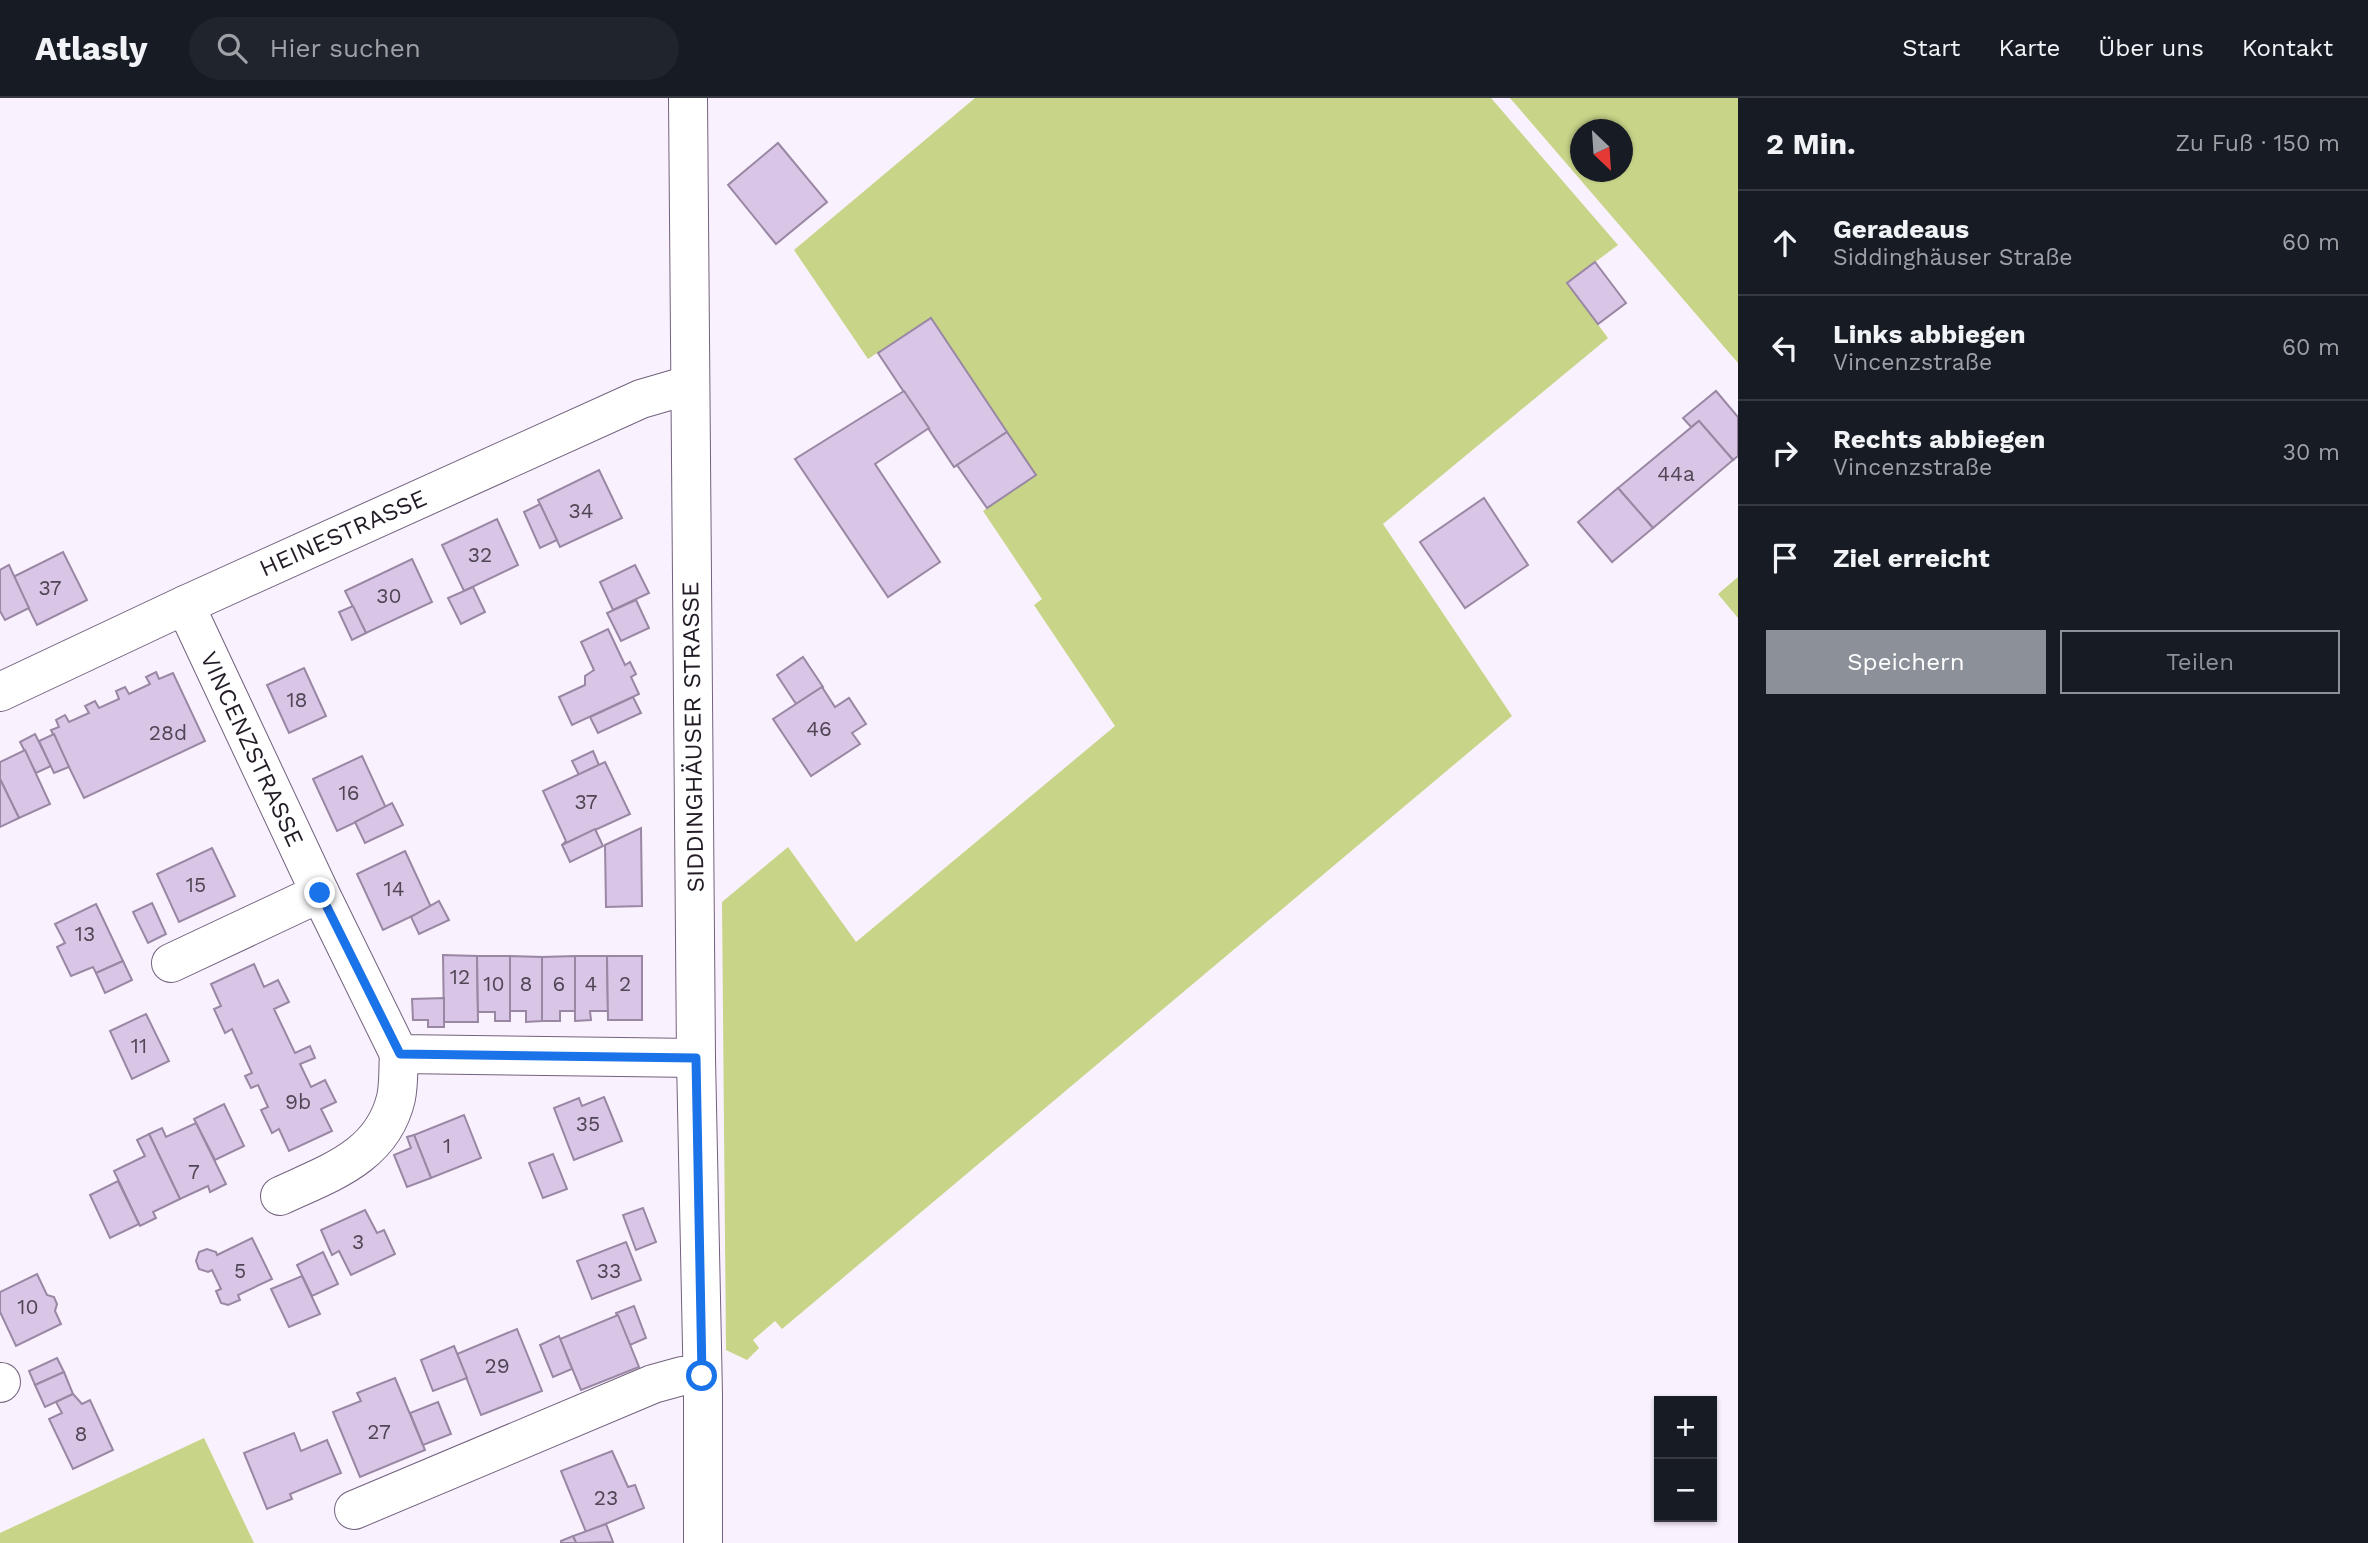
<!DOCTYPE html>
<html lang="de">
<head>
<meta charset="utf-8">
<style>
  body { margin:0; font-family:"Work Sans",sans-serif; background:#20242c; color:#f1f3f6 }
  .controls { position:absolute; right:21px; bottom:21px; display:grid; overflow:hidden; border-radius:0px; box-shadow:0 2px 5px #0004 }
  .controls button { width:63px; height:63px; display:grid; place-items:center; padding:0; border:0; border-bottom:2px solid #363941; background:#171b24; color:#f1f3f6; font:35px sans-serif }
  .compass { position:absolute; left:1570px; top:21px; width:63px; height:63px; border-radius:50%; background:#171b24; box-shadow:0 2px 5px #0004; rotate:155deg }
  .stop { position:absolute; width:21px; height:21px; margin:-16px; border:5px solid #1a73e8; border-radius:50%; background:#fff }
  .stop.end { background:#1a73e8; border-color:#fff; box-shadow:0 2px 7px #0008 }
  .list { margin:0; padding:0; list-style:none }
  h2 { display:flex; justify-content:space-between; align-items:center; height:91px; margin:0; padding:0 28px; font-size:30px }
  h2 small { font-size:23px; font-weight:400; color:#9ea1a6 }
  .list li { display:grid; grid-template-columns:46px 1fr auto; gap:21px; align-items:center; box-sizing:border-box; height:105px; padding:0 28px; border-top:2px solid #363941 }
  .list b { display:block; font-size:26px; white-space:nowrap }
  .list p { margin:0; font-size:23px; white-space:nowrap; color:#9ea1a6 }
  .list em { font-size:23px; font-style:normal; color:#9ea1a6 }
  .actions { display:flex; gap:14px; padding:21px 28px }
  .actions a { flex:1; padding:16px 0; border:2px solid #8c9099; border-radius:0px; text-align:center; font-size:24px; color:#8c9099 }
  .actions .main { background:#8c9099; color:#fff }
  .icon { flex:none; width:38px; height:38px; fill:none; stroke:currentColor; stroke-width:2; stroke-linecap:round; stroke-linejoin:round }
  .map { position:relative; flex:none; width:1738px; height:1445px; overflow:hidden }
  header { display:flex; align-items:center; gap:42px; box-sizing:border-box; height:98px; padding:0 35px; background:#171b24; border-bottom:2px solid #363941 }
  header strong { font-size:33px }
  nav { display:flex; gap:38px; margin-inline-start:auto; font-size:24px }
  .search { width:490px; height:63px; background:#20242c; display:flex; align-items:center; gap:18px; box-sizing:border-box; padding:0 24px; border-radius:38px; color:#9ea1a6; font-size:26px }
  main { display:flex }
  aside { flex:1; background:#171b24 }
  .map>svg:first-child { display:block }
</style>
</head>
<body>
<header>
<strong>Atlasly</strong>
<div class="search"><svg class="icon" aria-label="search" viewBox="0 0 24 24"><circle cx="10" cy="10" r="6"/><path d="M15 15l6 6"/></svg>Hier suchen</div>
<nav><a>Start</a><a>Karte</a><a>Über uns</a><a>Kontakt</a></nav>
</header>
<main>
<div class="map">
<svg width="1738" height="1445" viewBox="0 0 1738 1445">
  <rect width="100%" height="100%" fill="#f9f1fe"/>
  <g fill="#c8d488" fill-rule="evenodd">
    <path d="M 975,0 L 1491,0 L 1618,147 L 1567,185 L 1608,240 L 1383,426 L 1512,618 L 782,1231 L 775,1223 L 753,1242 L 759,1250 L 747,1262 L 726,1252 L 722,804 L 788,749 L 856,844 L 1115,628 L 1034,507 L 1042,501 L 983,413 L 1036,377 L 931,220 L 868,261 L 794,152 Z"/>
    <path d="M 1510,0 L 1738,0 L 1738,265 ZM 1580,32 L 1622,32 L 1622,74 L 1580,74 Z"/>
    <path d="M 1738,479 L 1738,520 L 1718,496 Z"/>
    <path d="M 204,1340 L 254,1445 L 0,1445 L 0,1435 Z"/>
  </g>
  <g fill="#d9c5e5" stroke="#9987a4" stroke-width="2">
    <path d="M 778,45 L 827,104 L 776,146 L 728,87 Z"/>
    <path d="M 1595,164 L 1626,205 L 1598,226 L 1567,185 Z"/>
    <path d="M 931,220 L 1007,334 L 954,369 L 878,255 Z"/>
    <path d="M 904,293 L 929,330 L 875,366 L 940,464 L 888,499 L 795,361 Z"/>
    <path d="M 1716,293 L 1738,319 L 1738,358 L 1733,362 L 1699,323 L 1691,329 L 1683,320 Z"/>
    <path d="M 1699,323 L 1733,362 L 1653,430 L 1618,390 Z"/>
    <path d="M 1007,334 L 1036,377 L 987,410 L 957,367 Z"/>
    <path d="M 599,372 L 622,420 L 560,449 L 538,402 Z"/>
    <path d="M 1618,390 L 1653,430 L 1612,464 L 1578,424 Z"/>
    <path d="M 1484,400 L 1528,467 L 1465,510 L 1420,444 Z"/>
    <path d="M 540,406 L 557,442 L 540,450 L 524,414 Z"/>
    <path d="M 497,421 L 518,467 L 464,493 L 442,447 Z"/>
    <path d="M 63,454 L 87,502 L 37,527 L 13,479 Z"/>
    <path d="M 412,461 L 432,504 L 366,535 L 345,493 Z"/>
    <path d="M 9,467 L 29,510 L 5,522 L 0,513 L 0,472 Z"/>
    <path d="M 635,467 L 649,495 L 613,512 L 600,484 Z"/>
    <path d="M 473,489 L 485,514 L 461,526 L 448,500 Z"/>
    <path d="M 636,502 L 649,530 L 621,543 L 607,515 Z"/>
    <path d="M 353,508 L 366,535 L 352,542 L 339,514 Z"/>
    <path d="M 608,531 L 625,567 L 630,564 L 636,576 L 631,579 L 639,596 L 572,627 L 559,599 L 585,587 L 585,578 L 594,572 L 581,544 Z"/>
    <path d="M 803,559 L 823,589 L 796,606 L 777,577 Z"/>
    <path d="M 304,570 L 326,618 L 289,635 L 267,587 Z"/>
    <path d="M 156,574 L 159,581 L 173,575 L 205,643 L 84,700 L 51,632 L 59,629 L 56,622 L 65,617 L 69,624 L 89,615 L 85,608 L 95,603 L 99,610 L 119,601 L 116,593 L 125,589 L 129,596 L 150,586 L 146,579 Z"/>
    <path d="M 822,589 L 835,609 L 849,600 L 866,626 L 852,635 L 860,646 L 811,678 L 773,621 Z"/>
    <path d="M 633,599 L 641,615 L 598,635 L 590,619 Z"/>
    <path d="M 35,636 L 51,668 L 36,675 L 20,644 Z"/>
    <path d="M 54,636 L 69,669 L 54,675 L 39,643 Z"/>
    <path d="M 25,652 L 50,706 L 19,720 L 0,681 L 0,664 Z"/>
    <path d="M 593,653 L 599,667 L 579,677 L 572,663 Z"/>
    <path d="M 362,658 L 386,710 L 337,733 L 313,681 Z"/>
    <path d="M 605,664 L 630,716 L 562,747 L 566,743 L 543,693 Z"/>
    <path d="M 0,681 L 19,720 L 0,729 Z"/>
    <path d="M 392,705 L 403,727 L 365,745 L 355,724 Z"/>
    <path d="M 641,730 L 642,808 L 606,809 L 605,747 Z"/>
    <path d="M 595,731 L 603,748 L 570,764 L 562,747 Z"/>
    <path d="M 212,750 L 235,798 L 179,824 L 157,776 Z"/>
    <path d="M 405,753 L 431,809 L 383,832 L 357,776 Z"/>
    <path d="M 439,803 L 449,822 L 419,836 L 411,819 Z"/>
    <path d="M 152,805 L 166,836 L 148,845 L 133,814 Z"/>
    <path d="M 96,806 L 123,863 L 96,875 L 93,869 L 71,878 L 57,849 L 65,845 L 55,826 Z"/>
    <path d="M 443,857 L 477,858 L 478,924 L 444,924 Z"/>
    <path d="M 477,858 L 510,858 L 510,923 L 495,923 L 495,914 L 478,914 Z"/>
    <path d="M 510,858 L 542,859 L 542,923 L 526,924 L 526,913 L 510,913 Z"/>
    <path d="M 575,858 L 575,913 L 560,913 L 560,923 L 542,923 L 542,859 Z"/>
    <path d="M 575,858 L 607,858 L 608,913 L 590,913 L 591,922 L 575,923 Z"/>
    <path d="M 607,858 L 642,858 L 642,922 L 608,922 Z"/>
    <path d="M 123,863 L 132,882 L 105,895 L 96,875 Z"/>
    <path d="M 254,866 L 264,889 L 278,882 L 289,904 L 274,911 L 295,955 L 310,948 L 315,960 L 300,966 L 311,989 L 325,982 L 336,1004 L 321,1011 L 332,1033 L 289,1053 L 279,1031 L 272,1035 L 261,1012 L 268,1009 L 258,987 L 251,990 L 245,978 L 252,975 L 232,931 L 225,935 L 214,911 L 221,908 L 211,886 Z"/>
    <path d="M 444,900 L 444,929 L 428,929 L 428,922 L 413,922 L 412,901 Z"/>
    <path d="M 146,916 L 169,963 L 132,981 L 110,933 Z"/>
    <path d="M 604,999 L 622,1043 L 574,1062 L 554,1010 L 579,1000 L 582,1008 Z"/>
    <path d="M 224,1006 L 244,1048 L 215,1062 L 194,1021 Z"/>
    <path d="M 464,1017 L 481,1060 L 431,1080 L 414,1037 Z"/>
    <path d="M 196,1025 L 226,1086 L 210,1094 L 208,1088 L 180,1101 L 149,1036 L 162,1030 L 166,1039 Z"/>
    <path d="M 149,1036 L 180,1101 L 153,1114 L 156,1120 L 140,1128 L 114,1073 L 145,1058 L 137,1042 Z"/>
    <path d="M 414,1037 L 431,1080 L 407,1089 L 394,1057 L 411,1050 L 407,1039 Z"/>
    <path d="M 553,1056 L 567,1091 L 543,1100 L 529,1065 Z"/>
    <path d="M 118,1083 L 139,1126 L 110,1140 L 90,1097 Z"/>
    <path d="M 643,1110 L 656,1144 L 636,1152 L 623,1117 Z"/>
    <path d="M 365,1112 L 377,1135 L 384,1132 L 395,1156 L 351,1177 L 339,1153 L 332,1157 L 321,1132 Z"/>
    <path d="M 252,1140 L 272,1181 L 238,1197 L 240,1202 L 228,1207 L 221,1205 L 216,1193 L 221,1191 L 212,1172 L 208,1174 L 199,1171 L 196,1163 L 199,1154 L 207,1151 L 216,1154 L 217,1157 Z"/>
    <path d="M 626,1144 L 641,1182 L 592,1201 L 577,1163 Z"/>
    <path d="M 323,1154 L 338,1186 L 312,1198 L 297,1167 Z"/>
    <path d="M 37,1176 L 47,1197 L 54,1199 L 57,1206 L 55,1213 L 61,1226 L 16,1248 L 0,1214 L 0,1194 Z"/>
    <path d="M 302,1178 L 320,1216 L 289,1229 L 271,1191 Z"/>
    <path d="M 634,1208 L 646,1240 L 630,1247 L 616,1215 Z"/>
    <path d="M 618,1217 L 639,1269 L 581,1292 L 560,1241 Z"/>
    <path d="M 517,1231 L 542,1293 L 481,1317 L 457,1256 Z"/>
    <path d="M 559,1238 L 572,1271 L 553,1279 L 540,1247 Z"/>
    <path d="M 454,1248 L 467,1280 L 433,1293 L 421,1262 Z"/>
    <path d="M 57,1260 L 64,1274 L 35,1287 L 29,1273 Z"/>
    <path d="M 64,1274 L 73,1296 L 45,1309 L 35,1287 Z"/>
    <path d="M 395,1280 L 425,1352 L 360,1379 L 333,1314 L 361,1303 L 357,1295 Z"/>
    <path d="M 73,1296 L 82,1306 L 90,1302 L 113,1352 L 73,1371 L 49,1321 L 62,1315 L 56,1304 Z"/>
    <path d="M 438,1304 L 451,1336 L 423,1347 L 410,1315 Z"/>
    <path d="M 294,1335 L 301,1353 L 327,1342 L 341,1375 L 290,1396 L 292,1401 L 267,1411 L 244,1355 Z"/>
    <path d="M 612,1353 L 628,1389 L 635,1387 L 644,1410 L 586,1434 L 561,1373 Z"/>
    <path d="M 606,1426 L 613,1444 L 576,1445 L 573,1438 Z"/>
    <path d="M 573,1438 L 576,1445 L 561,1445 L 561,1443 Z"/>
  </g>
  <g fill="none" stroke-linecap="round" stroke-linejoin="round">
    <g stroke="#73617d" stroke-width="40">
      <g id="minor">
        <path d="M 688,0 L 696,960 L 703,1297 L 703,1445"/>
        <path d="M 185,507 L 320,795 L 399,956 L 696,960"/>
        <path d="M 0,594 L 185,507 L 641,301 L 689,287"/>
        <path d="M 171,865 L 320,795"/>
        <path d="M 280,1098 C 329,1075 382,1059 396,1000 C 399,986 398,970 399,956"/>
        <path d="M 0,1285 L 1,1284"/>
        <path d="M 354,1412 L 653,1286 L 682,1278 L 702,1278"/>
      </g>
    </g>
    <use href="#minor" stroke="#fff" stroke-width="38"/>
  </g>
  <g fill="none" stroke-linecap="round" stroke-linejoin="round">
    <path stroke="#1a73e8" stroke-width="9" d="M 320,795 L 400,956 L 696,960 L 702,1278"/>
  </g>
  <g text-anchor="middle" stroke-width="5" stroke-linejoin="round" paint-order="stroke">
    <g font-size="21" fill="#504656">
      <text x="1676" y="383">44a</text>
      <text x="581" y="420">34</text>
      <text x="480" y="464">32</text>
      <text x="50" y="497">37</text>
      <text x="389" y="505">30</text>
      <text x="297" y="609">18</text>
      <text x="819" y="638">46</text>
      <text x="168" y="642">28d</text>
      <text x="349" y="702">16</text>
      <text x="586" y="711">37</text>
      <text x="196" y="794">15</text>
      <text x="394" y="798">14</text>
      <text x="85" y="843">13</text>
      <text x="460" y="886">12</text>
      <text x="494" y="893">10</text>
      <text x="526" y="893">8</text>
      <text x="559" y="893">6</text>
      <text x="591" y="893">4</text>
      <text x="625" y="893">2</text>
      <text x="139" y="955">11</text>
      <text x="298" y="1011">9b</text>
      <text x="588" y="1033">35</text>
      <text x="447" y="1055">1</text>
      <text x="194" y="1081">7</text>
      <text x="358" y="1151">3</text>
      <text x="240" y="1180">5</text>
      <text x="609" y="1180">33</text>
      <text x="28" y="1216">10</text>
      <text x="497" y="1275">29</text>
      <text x="379" y="1341">27</text>
      <text x="81" y="1343">8</text>
      <text x="606" y="1407">23</text>
    </g>
    <g font-size="24" fill="#231c27" stroke="#fff">
      <text transform="translate(343 435) rotate(-24)" y="8">HEINESTRASSE</text>
      <text transform="translate(693 639) rotate(-91)" y="8">SIDDINGHÄUSER STRASSE</text>
      <text transform="translate(252 651) rotate(65)" y="8">VINCENZSTRASSE</text>
    </g>
  </g>
</svg>
<div class="controls">
<button>+</button>
<button>−</button>
</div>
<svg class="compass" viewBox="-18 -18 36 36"><path d="M0-13l5 13h-10z" fill="#e53935"/><path d="M0 13l5-13h-10z" fill="#9ea1a6"/></svg>
<div class="stop" style="left:702px;top:1278px"></div>
<div class="stop end" style="left:320px;top:795px"></div>
</div>
<aside>
<h2>2 Min.<small>Zu Fuß · 150 m</small></h2>
<ul class="list">
<li><svg class="icon" aria-label="ahead" viewBox="0 0 24 24"><path d="M12 20V5M6 11l6-6 6 6"/></svg><div><b>Geradeaus</b><p>Siddinghäuser Straße</p></div><em>60 m</em></li>
<li><svg class="icon" aria-label="left" viewBox="0 0 24 24"><path d="M17 20v-9H6M10 6l-5 5 5 5"/></svg><div><b>Links abbiegen</b><p>Vincenzstraße</p></div><em>60 m</em></li>
<li><svg class="icon" aria-label="right" viewBox="0 0 24 24"><path d="M7 20v-9h11M14 6l5 5-5 5"/></svg><div><b>Rechts abbiegen</b><p>Vincenzstraße</p></div><em>30 m</em></li>
<li><svg class="icon" aria-label="arrive" viewBox="0 0 24 24"><path d="M6 21V4h12l-3 4 3 4H6"/></svg><div><b>Ziel erreicht</b></div></li>
</ul>
<div class="actions"><a class="main">Speichern</a><a>Teilen</a></div>
</aside>
</main>
</body>
</html>
